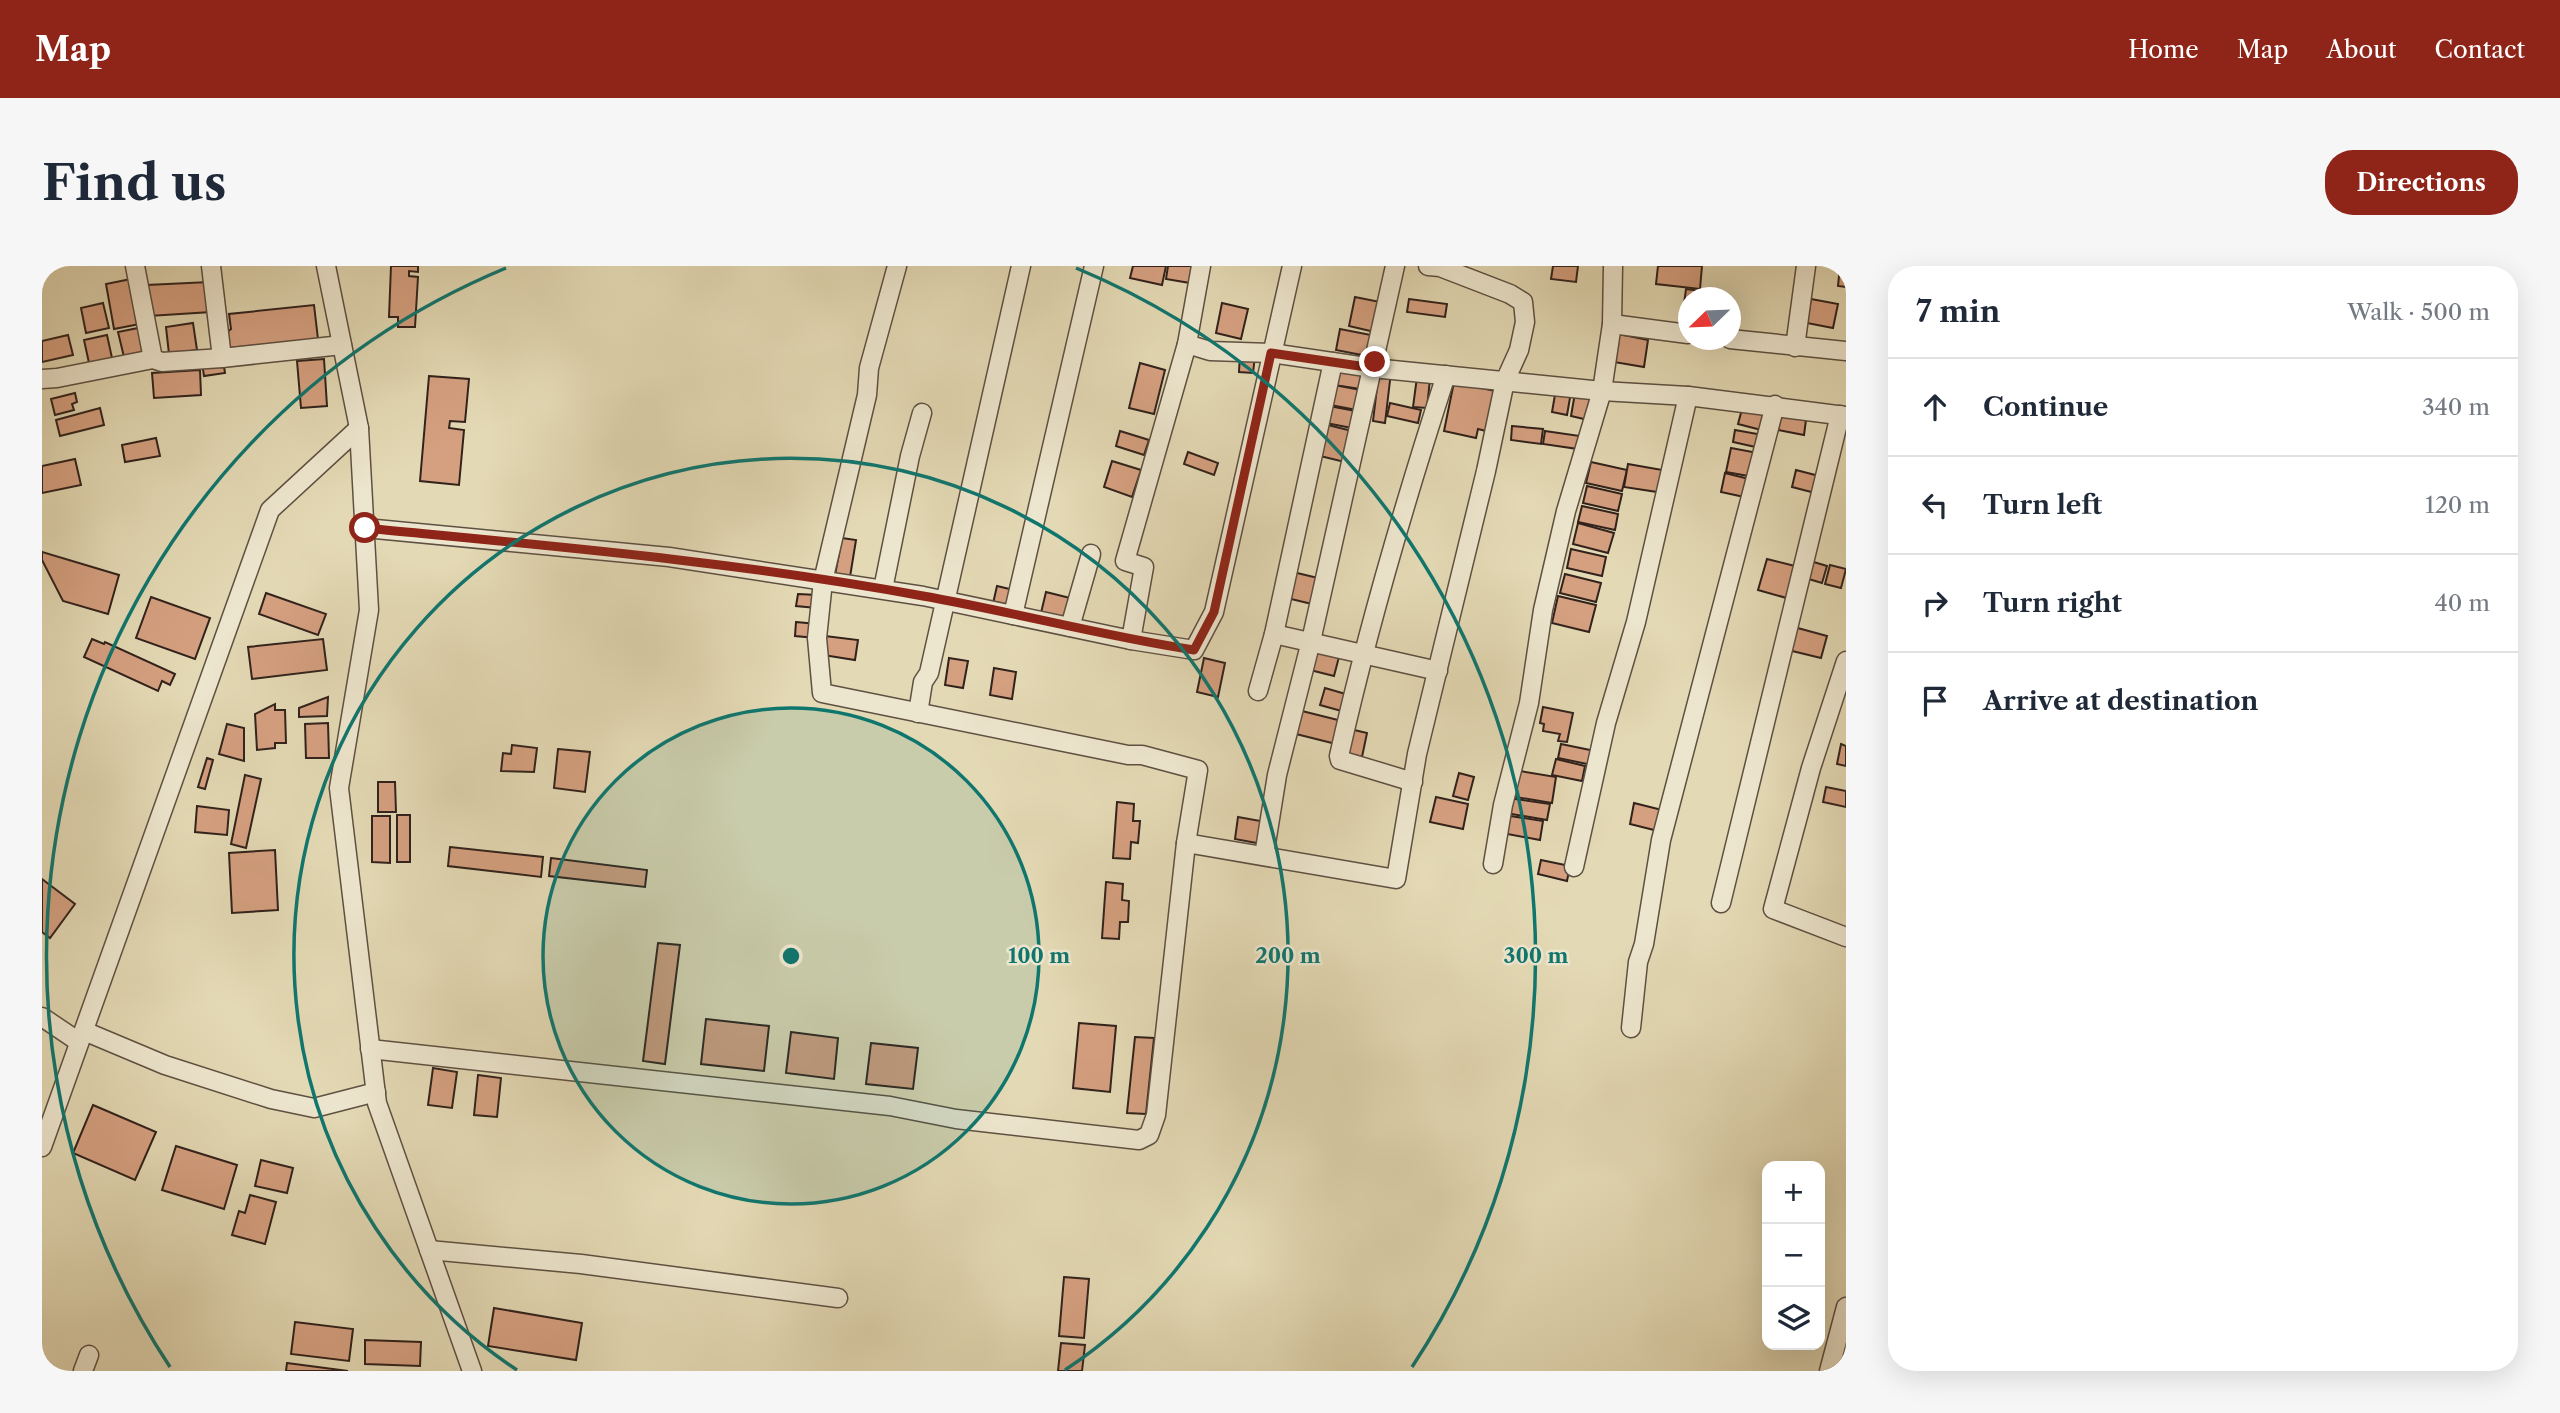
<!DOCTYPE html>
<html lang="en">
<head>
<meta charset="utf-8">
<style>
  body { margin:0; font-family:"Libre Caslon Text",serif; background:#f6f6f7; color:#1f2937 }
  .controls { position:absolute; right:21px; bottom:21px; display:grid; overflow:hidden; border-radius:14px; box-shadow:0 7px 28px #0002 }
  .controls button { width:63px; height:63px; display:grid; place-items:center; padding:0; border:0; border-bottom:2px solid #e0e1e3; background:#fff; color:#1f2937; font:35px sans-serif }
  .compass { position:absolute; left:1636px; top:21px; width:63px; height:63px; border-radius:50%; background:#fff; box-shadow:0 7px 28px #0002; rotate:247deg }
  .stop { position:absolute; width:21px; height:21px; margin:-16px; border:5px solid #8f2418; border-radius:50%; background:#fff }
  .stop.end { background:#8f2418; border-color:#fff; box-shadow:0 2px 7px #0008 }
  .list { margin:0; padding:0; list-style:none }
  h2 { display:flex; justify-content:space-between; align-items:center; height:91px; margin:0; padding:0 28px; font-size:30px }
  h2 small { font-size:23px; font-weight:400; color:#747a83 }
  .list li { display:grid; grid-template-columns:46px 1fr auto; gap:21px; align-items:center; box-sizing:border-box; height:98px; padding:0 28px; border-top:2px solid #e0e1e3 }
  .list b { display:block; font-size:26px; white-space:nowrap }
  .list em { font-size:23px; font-style:normal; color:#747a83 }
  .icon { flex:none; width:38px; height:38px; fill:none; stroke:currentColor; stroke-width:2; stroke-linecap:round; stroke-linejoin:round }
  .map { position:relative; flex:none; width:1804px; height:1105px; overflow:hidden; border-radius:28px }
  header { display:flex; align-items:center; gap:42px; box-sizing:border-box; height:98px; padding:0 35px; background:#8f2418; color:#fff }
  header strong { font-size:33px }
  nav { display:flex; gap:38px; margin-inline-start:auto; font-size:24px }
  .intro { display:flex; align-items:center; justify-content:space-between; box-sizing:border-box; height:168px; padding:0 42px }
  h1 { margin:0; font-size:49px }
  .button { padding:18px 32px; border-radius:28px; background:#8f2418; color:#fff; font-size:24px; font-weight:700 }
  main { display:flex; gap:42px; padding:0 42px }
  aside { flex:1; background:#fff; border-radius:28px; box-shadow:0 7px 28px #0002 }
  .map>svg:first-child { display:block }
</style>
</head>
<body>
<header>
<strong>Map</strong>
<nav><a>Home</a><a>Map</a><a>About</a><a>Contact</a></nav>
</header>
<div class="intro"><h1>Find us</h1><a class="button">Directions</a></div>
<main>
<div class="map">
<svg width="1804" height="1105" viewBox="0 0 1804 1105">
  <rect width="100%" height="100%" fill="#e3d9b4"/>
  <filter id="stains"><feTurbulence type="fractalNoise" baseFrequency=".00286" numOctaves="4"/><feColorMatrix values="0 0 0 0 .2 0 0 0 0 .09 0 0 0 0 .02 0 0 0 .5 -.17"/></filter>
  <radialGradient id="worn" r=".72"><stop offset=".6" stop-color="#630" stop-opacity="0"/><stop offset="1" stop-color="#630" stop-opacity=".3"/></radialGradient>
  <g fill="#d5a080" stroke="#31221c" stroke-width="2">
    <path d="M 349,0 L 376,0 L 376,6 L 367,5 L 367,10 L 376,11 L 373,61 L 356,61 L 356,51 L 347,51 Z"/>
    <path d="M 1091,0 L 1124,0 L 1120,19 L 1088,12 Z"/>
    <path d="M 1126,0 L 1157,0 L 1154,18 L 1124,13 Z"/>
    <path d="M 1511,0 L 1536,0 L 1534,16 L 1509,13 Z"/>
    <path d="M 1616,0 L 1660,0 L 1658,23 L 1614,18 Z"/>
    <path d="M 1798,0 L 1804,0 L 1804,21 L 1796,20 Z"/>
    <path d="M 94,12 L 103,57 L 72,63 L 64,18 Z"/>
    <path d="M 167,16 L 169,46 L 107,50 L 105,19 Z"/>
    <path d="M 1644,23 L 1674,27 L 1673,32 L 1646,32 L 1646,46 L 1641,45 Z"/>
    <path d="M 1313,31 L 1343,37 L 1337,67 L 1307,60 Z"/>
    <path d="M 1367,33 L 1405,38 L 1403,51 L 1365,46 Z"/>
    <path d="M 1769,33 L 1796,38 L 1791,62 L 1765,57 Z"/>
    <path d="M 61,37 L 67,62 L 44,67 L 39,42 Z"/>
    <path d="M 1180,37 L 1206,43 L 1199,73 L 1174,67 Z"/>
    <path d="M 272,39 L 276,73 L 187,82 L 185,66 L 189,63 L 187,48 Z"/>
    <path d="M 151,57 L 155,84 L 127,88 L 124,61 Z"/>
    <path d="M 101,61 L 106,85 L 82,91 L 76,66 Z"/>
    <path d="M 1298,63 L 1334,70 L 1330,91 L 1294,84 Z"/>
    <path d="M 1577,68 L 1606,74 L 1602,101 L 1572,96 Z"/>
    <path d="M 26,69 L 31,89 L 0,96 L 0,75 Z"/>
    <path d="M 65,69 L 70,92 L 47,97 L 42,74 Z"/>
    <path d="M 1198,88 L 1213,90 L 1211,107 L 1197,106 Z"/>
    <path d="M 282,93 L 285,140 L 259,142 L 255,95 Z"/>
    <path d="M 181,94 L 183,107 L 162,110 L 160,97 Z"/>
    <path d="M 1098,97 L 1123,104 L 1112,148 L 1087,142 Z"/>
    <path d="M 1294,99 L 1327,105 L 1325,124 L 1292,119 Z"/>
    <path d="M 158,104 L 159,129 L 112,132 L 110,107 Z"/>
    <path d="M 1337,105 L 1349,106 L 1343,157 L 1331,155 Z"/>
    <path d="M 387,110 L 427,113 L 423,156 L 408,155 L 407,162 L 422,164 L 417,219 L 378,215 Z"/>
    <path d="M 1375,111 L 1388,113 L 1385,142 L 1371,141 Z"/>
    <path d="M 1412,116 L 1453,125 L 1444,165 L 1436,163 L 1434,172 L 1402,165 Z"/>
    <path d="M 1287,118 L 1324,125 L 1320,145 L 1283,138 Z"/>
    <path d="M 1514,123 L 1529,126 L 1525,149 L 1510,146 Z"/>
    <path d="M 33,127 L 35,136 L 30,138 L 32,144 L 13,149 L 9,133 Z"/>
    <path d="M 1533,127 L 1550,130 L 1546,154 L 1529,150 Z"/>
    <path d="M 1348,137 L 1379,144 L 1376,157 L 1345,150 Z"/>
    <path d="M 1287,140 L 1319,146 L 1315,163 L 1284,157 Z"/>
    <path d="M 58,142 L 62,159 L 18,170 L 14,154 Z"/>
    <path d="M 1700,143 L 1727,149 L 1723,165 L 1696,158 Z"/>
    <path d="M 1739,149 L 1764,154 L 1762,169 L 1736,164 Z"/>
    <path d="M 1282,158 L 1314,166 L 1307,197 L 1274,189 Z"/>
    <path d="M 1470,160 L 1501,163 L 1499,178 L 1469,174 Z"/>
    <path d="M 1693,164 L 1721,169 L 1718,182 L 1691,176 Z"/>
    <path d="M 1078,165 L 1107,174 L 1102,189 L 1074,180 Z"/>
    <path d="M 1503,165 L 1538,170 L 1536,183 L 1501,178 Z"/>
    <path d="M 114,172 L 118,190 L 83,196 L 80,179 Z"/>
    <path d="M 1689,182 L 1716,187 L 1712,211 L 1684,206 Z"/>
    <path d="M 1146,186 L 1176,197 L 1172,209 L 1142,198 Z"/>
    <path d="M 33,193 L 39,219 L 0,227 L 0,200 Z"/>
    <path d="M 1070,195 L 1099,204 L 1090,231 L 1062,221 Z"/>
    <path d="M 1549,196 L 1585,204 L 1580,225 L 1544,217 Z"/>
    <path d="M 1586,198 L 1626,205 L 1622,227 L 1582,221 Z"/>
    <path d="M 1754,204 L 1781,211 L 1777,228 L 1750,221 Z"/>
    <path d="M 1683,207 L 1711,214 L 1707,232 L 1679,226 Z"/>
    <path d="M 1545,220 L 1580,228 L 1576,245 L 1541,237 Z"/>
    <path d="M 1540,240 L 1576,248 L 1573,264 L 1536,256 Z"/>
    <path d="M 1536,257 L 1572,267 L 1566,287 L 1531,278 Z"/>
    <path d="M 800,272 L 814,274 L 808,311 L 793,309 Z"/>
    <path d="M 1529,283 L 1564,291 L 1560,310 L 1525,302 Z"/>
    <path d="M 0,286 L 77,309 L 66,348 L 21,335 L 0,294 Z"/>
    <path d="M 1725,293 L 1757,301 L 1748,333 L 1716,324 Z"/>
    <path d="M 1765,294 L 1785,300 L 1780,317 L 1760,311 Z"/>
    <path d="M 1788,299 L 1804,303 L 1799,322 L 1783,318 Z"/>
    <path d="M 1251,306 L 1280,313 L 1274,339 L 1245,332 Z"/>
    <path d="M 1523,308 L 1559,317 L 1554,336 L 1518,327 Z"/>
    <path d="M 955,320 L 976,325 L 971,347 L 950,342 Z"/>
    <path d="M 1004,326 L 1032,333 L 1026,358 L 998,351 Z"/>
    <path d="M 224,327 L 284,348 L 276,369 L 217,348 Z"/>
    <path d="M 756,328 L 775,329 L 774,342 L 754,340 Z"/>
    <path d="M 1516,330 L 1554,339 L 1547,366 L 1510,357 Z"/>
    <path d="M 109,331 L 168,352 L 153,393 L 94,372 Z"/>
    <path d="M 754,356 L 775,358 L 774,372 L 753,370 Z"/>
    <path d="M 1752,361 L 1785,370 L 1779,392 L 1746,384 Z"/>
    <path d="M 783,370 L 816,374 L 813,394 L 781,389 Z"/>
    <path d="M 50,373 L 62,378 L 63,376 L 133,408 L 128,419 L 120,415 L 116,425 L 42,391 Z"/>
    <path d="M 281,373 L 285,404 L 210,413 L 206,381 Z"/>
    <path d="M 1274,382 L 1298,387 L 1292,410 L 1268,404 Z"/>
    <path d="M 907,392 L 926,395 L 921,422 L 903,419 Z"/>
    <path d="M 1162,392 L 1183,397 L 1176,431 L 1155,426 Z"/>
    <path d="M 952,402 L 974,406 L 970,433 L 948,429 Z"/>
    <path d="M 1283,422 L 1307,429 L 1303,446 L 1278,439 Z"/>
    <path d="M 286,431 L 285,450 L 257,451 L 257,442 Z"/>
    <path d="M 233,438 L 233,444 L 243,444 L 244,477 L 233,477 L 233,482 L 215,484 L 213,448 Z"/>
    <path d="M 1501,441 L 1531,447 L 1525,476 L 1516,475 L 1518,468 L 1501,465 L 1502,458 L 1498,457 Z"/>
    <path d="M 1260,445 L 1304,456 L 1298,479 L 1254,468 Z"/>
    <path d="M 286,457 L 287,492 L 264,492 L 263,458 Z"/>
    <path d="M 185,458 L 202,462 L 202,495 L 177,488 Z"/>
    <path d="M 1308,463 L 1325,467 L 1320,491 L 1303,487 Z"/>
    <path d="M 1519,478 L 1553,485 L 1550,499 L 1516,492 Z"/>
    <path d="M 1799,478 L 1804,480 L 1804,500 L 1795,498 Z"/>
    <path d="M 470,479 L 495,482 L 492,506 L 459,505 L 461,487 L 469,488 Z"/>
    <path d="M 516,483 L 548,486 L 543,526 L 512,522 Z"/>
    <path d="M 165,492 L 171,494 L 163,523 L 156,521 Z"/>
    <path d="M 1514,493 L 1543,500 L 1540,515 L 1510,509 Z"/>
    <path d="M 1472,504 L 1514,511 L 1510,537 L 1468,530 Z"/>
    <path d="M 1417,507 L 1432,511 L 1426,534 L 1411,530 Z"/>
    <path d="M 203,509 L 219,513 L 204,582 L 189,578 Z"/>
    <path d="M 336,516 L 353,516 L 354,546 L 336,546 Z"/>
    <path d="M 1784,521 L 1804,525 L 1804,541 L 1781,536 Z"/>
    <path d="M 1394,531 L 1426,538 L 1421,563 L 1388,556 Z"/>
    <path d="M 1466,532 L 1508,538 L 1505,554 L 1464,547 Z"/>
    <path d="M 1075,536 L 1092,538 L 1091,555 L 1098,555 L 1096,577 L 1089,576 L 1088,593 L 1071,592 Z"/>
    <path d="M 1592,537 L 1620,544 L 1616,565 L 1588,558 Z"/>
    <path d="M 155,540 L 187,544 L 185,569 L 153,566 Z"/>
    <rect x="355" y="549" width="13" height="47"/>
    <path d="M 1462,549 L 1501,555 L 1498,574 L 1460,567 Z"/>
    <path d="M 330,550 L 348,550 L 348,597 L 330,596 Z"/>
    <path d="M 1196,551 L 1224,556 L 1220,578 L 1193,573 Z"/>
    <path d="M 408,581 L 501,591 L 499,611 L 406,600 Z"/>
    <path d="M 233,584 L 236,644 L 190,647 L 187,587 Z"/>
    <path d="M 509,592 L 605,604 L 603,621 L 507,610 Z"/>
    <path d="M 1499,594 L 1528,600 L 1525,615 L 1496,608 Z"/>
    <path d="M 0,613 L 33,638 L 8,672 L 0,666 Z"/>
    <path d="M 1064,616 L 1081,618 L 1080,634 L 1087,635 L 1086,656 L 1078,656 L 1077,673 L 1060,672 Z"/>
    <path d="M 616,677 L 638,679 L 623,798 L 601,795 Z"/>
    <path d="M 664,753 L 727,760 L 722,805 L 659,798 Z"/>
    <path d="M 1037,757 L 1074,760 L 1068,826 L 1031,822 Z"/>
    <path d="M 749,766 L 796,772 L 792,813 L 744,807 Z"/>
    <path d="M 1093,771 L 1112,772 L 1104,848 L 1085,847 Z"/>
    <path d="M 829,777 L 876,782 L 871,823 L 824,818 Z"/>
    <path d="M 391,802 L 415,806 L 410,842 L 386,839 Z"/>
    <path d="M 436,809 L 459,812 L 455,851 L 432,849 Z"/>
    <path d="M 51,839 L 114,866 L 93,914 L 31,887 Z"/>
    <path d="M 134,880 L 195,899 L 182,943 L 120,924 Z"/>
    <path d="M 219,894 L 251,902 L 245,927 L 213,920 Z"/>
    <path d="M 208,929 L 234,936 L 223,978 L 190,969 L 197,945 L 203,947 Z"/>
    <path d="M 1022,1011 L 1047,1013 L 1042,1072 L 1017,1070 Z"/>
    <path d="M 452,1042 L 540,1057 L 534,1094 L 446,1080 Z"/>
    <path d="M 253,1056 L 311,1063 L 307,1095 L 249,1088 Z"/>
    <path d="M 323,1074 L 379,1076 L 378,1100 L 323,1098 Z"/>
    <path d="M 1019,1077 L 1043,1079 L 1040,1105 L 1016,1105 Z"/>
    <path d="M 245,1097 L 306,1105 L 244,1105 Z"/>
  </g>
  <g fill="none" stroke-linecap="round" stroke-linejoin="round">
    <g stroke="#5e5042" stroke-width="21">
      <g id="street">
        <path d="M 93,0 L 111,93"/>
        <path d="M 169,0 L 180,92"/>
        <path d="M 284,0 L 317,162 L 327,344 L 297,522 L 335,837 L 430,1105"/>
        <path d="M 1570,58 L 1646,68"/>
        <path d="M 1688,73 L 1804,85"/>
        <path d="M 1145,78 L 1168,85 L 1229,87 L 1331,102 L 1560,125 L 1646,130 L 1804,150"/>
        <path d="M 1753,81 L 1764,0"/>
        <path d="M 0,113 L 15,112 L 111,93 L 120,96 L 180,92 L 300,79"/>
        <path d="M 323,262 L 627,291 L 881,330 L 1089,374 L 1102,301 L 1083,295 L 1145,78 L 1159,0"/>
        <path d="M 841,323 L 868,190 L 880,147"/>
        <path d="M 971,349 L 1052,0"/>
        <path d="M 1028,361 L 1049,288"/>
        <path d="M 1232,368 L 1396,405"/>
        <path d="M 1089,374 L 1152,384 L 1172,346 L 1250,0"/>
        <path d="M 1804,395 L 1769,502 L 1731,643 L 1804,671"/>
        <path d="M 1216,425 L 1232,368 L 1291,96"/>
        <path d="M 876,447 L 881,416 L 887,407 L 979,0"/>
        <path d="M 1371,516 L 1298,494 L 1297,490 C 1326,361 1363,235 1404,109"/>
        <path d="M 1144,577 L 1354,613 L 1375,488 L 1444,205 L 1463,115 L 1477,84 L 1483,56 L 1481,36 L 1468,28 L 1398,1 L 1386,0"/>
        <path d="M 1222,590 L 1235,509 L 1269,375 L 1353,0"/>
        <path d="M 1451,598 L 1461,539 L 1487,437 L 1501,344 L 1524,245 L 1560,125 L 1570,58 L 1571,0"/>
        <path d="M 1532,601 L 1564,457 L 1594,356 L 1646,130"/>
        <path d="M 1679,637 L 1798,149"/>
        <path d="M 0,751 L 37,776"/>
        <path d="M 1589,762 L 1596,696 L 1602,678 L 1619,574 L 1733,139"/>
        <path d="M 42,765 L 123,799 L 229,833 L 272,842 L 334,826"/>
        <path d="M 328,783 L 848,840 L 914,853 L 1097,874 L 1107,869 L 1114,849 L 1144,577 L 1156,504 L 1100,489 L 1086,489 L 780,427 L 775,372 L 781,315 L 825,129 L 827,102 L 855,0"/>
        <path d="M 0,881 L 228,244 L 317,162"/>
        <path d="M 387,984 L 539,998 L 796,1032"/>
        <path d="M 41,1105 L 47,1089"/>
        <path d="M 1787,1105 L 1804,1041"/>
      </g>
    </g>
    <use href="#street" stroke="#ede6ce" stroke-width="18"/>
  </g>
  <g fill="none" stroke-linecap="round" stroke-linejoin="round">
    <path stroke="#8f2418" stroke-width="9" d="M 323,262 C 509,280 697,296 881,330 C 972,346 1061,370 1152,384 L 1172,346 L 1229,87 L 1331,102 L 1333,96"/>
  </g>
  <circle cx="749" cy="690" r="248" fill="#0f766e" fill-opacity=".12"/>
  <g fill="none" stroke="#0f766e" stroke-width="3.5">
    <circle cx="749" cy="690" r="248"/>
    <path d="M475 1104A497 497 0 1 1 1023 1104"/>
    <path d="M128 1101A745 745 0 0 1 464 2M1034 2A745 745 0 0 1 1370 1101"/>
  </g>
  <circle cx="749" cy="690" r="10" fill="#0f766e" stroke="#ede6ce" stroke-width="3.5"/>
  <g font-size="21" text-anchor="middle" font-weight="bold" fill="#0f766e" stroke="#ede6ce" stroke-width="5" stroke-linejoin="round" paint-order="stroke">
    <text x="997" y="697">100 m</text>
    <text x="1246" y="697">200 m</text>
    <text x="1494" y="697">300 m</text>
  </g>
  <rect width="100%" height="100%" filter="url(#stains)"/>
  <rect width="100%" height="100%" fill="url(#worn)"/>
</svg>
<div class="controls">
<button>+</button>
<button>−</button>
<button><svg class="icon" aria-label="layers" viewBox="0 0 24 24"><path d="M12 4l9 5-9 5-9-5zM3 14l9 5 9-5"/></svg></button>
</div>
<svg class="compass" viewBox="-18 -18 36 36"><path d="M0-13l5 13h-10z" fill="#e53935"/><path d="M0 13l5-13h-10z" fill="#747a83"/></svg>
<div class="stop" style="left:323px;top:262px"></div>
<div class="stop end" style="left:1333px;top:96px"></div>
</div>
<aside>
<h2>7 min<small>Walk · 500 m</small></h2>
<ul class="list">
<li><svg class="icon" aria-label="ahead" viewBox="0 0 24 24"><path d="M12 20V5M6 11l6-6 6 6"/></svg><div><b>Continue</b></div><em>340 m</em></li>
<li><svg class="icon" aria-label="left" viewBox="0 0 24 24"><path d="M17 20v-9H6M10 6l-5 5 5 5"/></svg><div><b>Turn left</b></div><em>120 m</em></li>
<li><svg class="icon" aria-label="right" viewBox="0 0 24 24"><path d="M7 20v-9h11M14 6l5 5-5 5"/></svg><div><b>Turn right</b></div><em>40 m</em></li>
<li><svg class="icon" aria-label="arrive" viewBox="0 0 24 24"><path d="M6 21V4h12l-3 4 3 4H6"/></svg><div><b>Arrive at destination</b></div></li>
</ul>
</aside>
</main>
</body>
</html>
